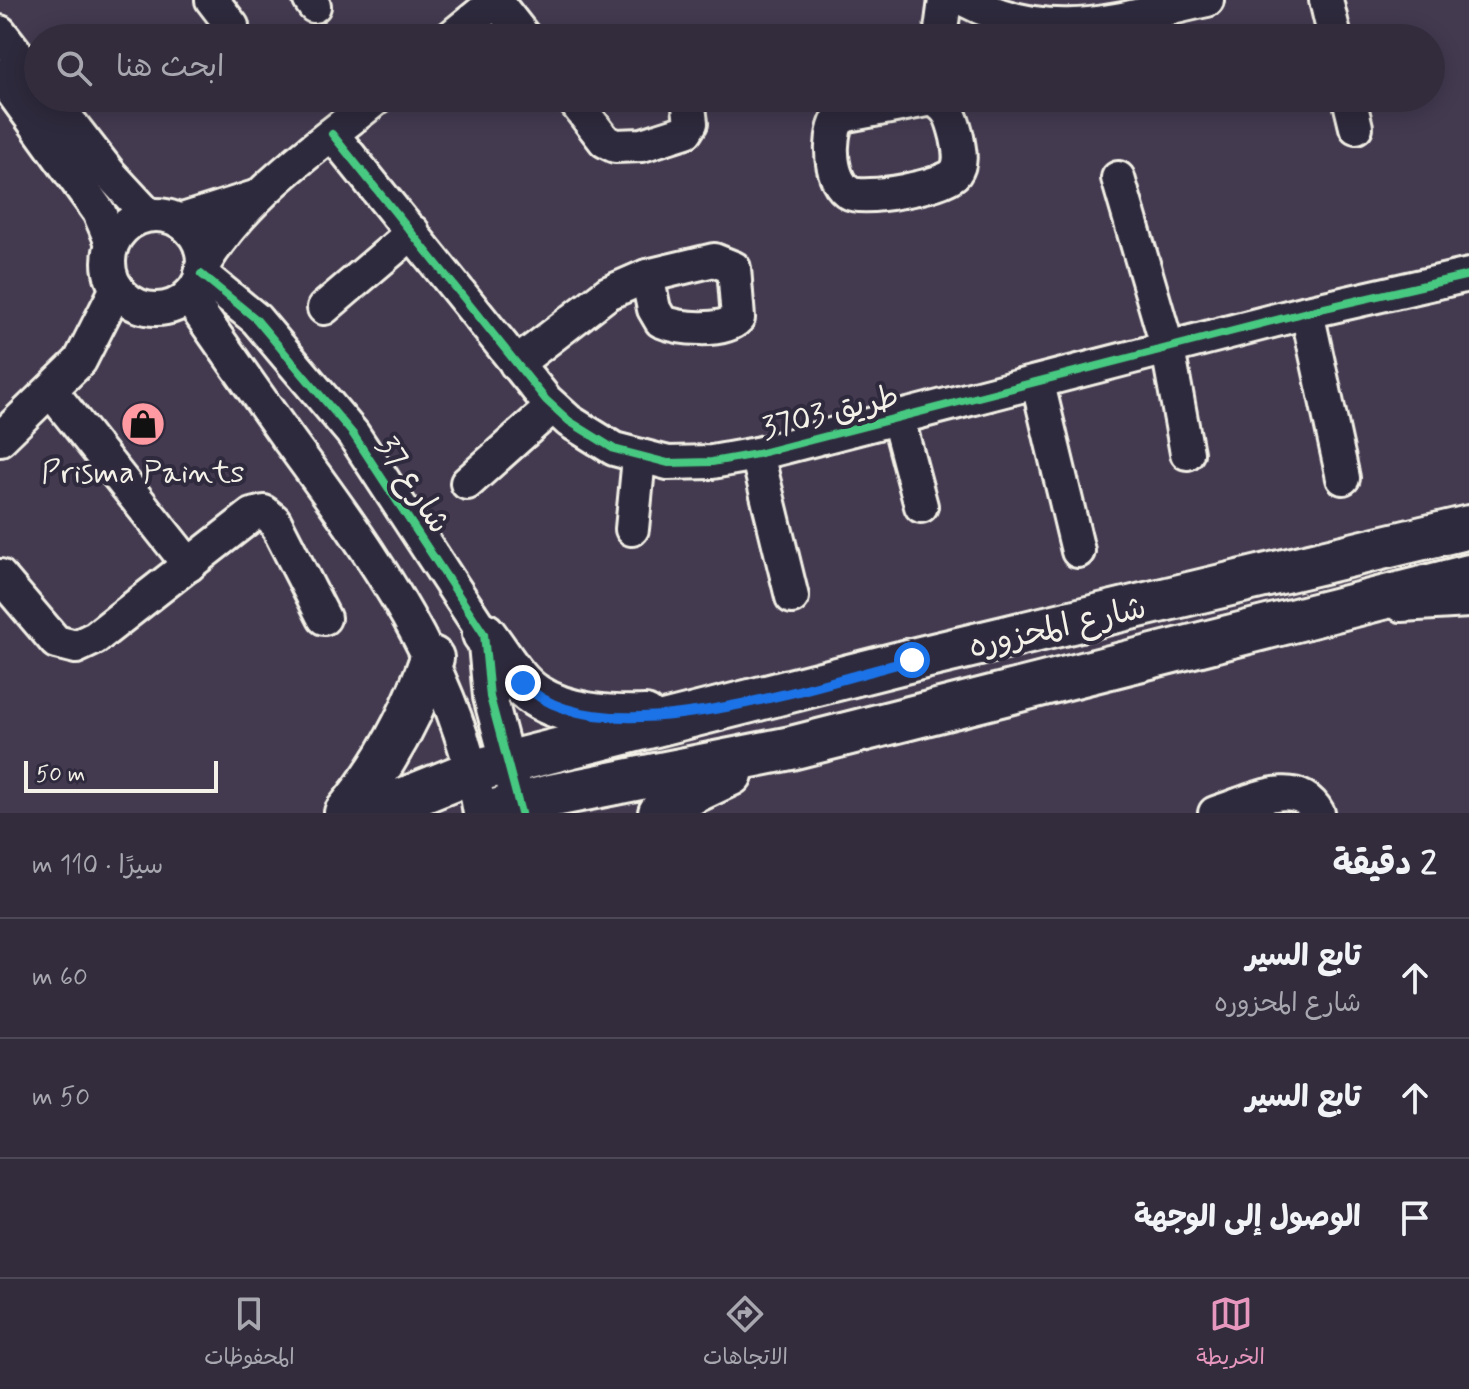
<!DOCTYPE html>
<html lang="ar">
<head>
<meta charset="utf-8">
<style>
  body { margin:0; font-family:Mynerve,"Playpen Sans Arabic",sans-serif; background:#3d3847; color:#f1f3f6; direction:rtl }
  .scale { position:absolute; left:24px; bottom:20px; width:194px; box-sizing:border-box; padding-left:8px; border:4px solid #f4f1e8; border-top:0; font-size:22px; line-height:28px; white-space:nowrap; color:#f4f1e8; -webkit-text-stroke:6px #2f2a3d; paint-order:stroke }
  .stop { position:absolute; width:24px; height:24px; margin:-18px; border:6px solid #1a73e8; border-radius:50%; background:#fff }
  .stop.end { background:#1a73e8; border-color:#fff; box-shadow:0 2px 8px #0008 }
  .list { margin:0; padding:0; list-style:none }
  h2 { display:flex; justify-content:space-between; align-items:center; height:104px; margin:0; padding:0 32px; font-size:34px }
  h2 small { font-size:26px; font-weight:400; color:#a8a7af }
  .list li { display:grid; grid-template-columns:52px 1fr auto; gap:24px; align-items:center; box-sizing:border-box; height:120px; padding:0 32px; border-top:2px solid #4d4856 }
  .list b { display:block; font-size:30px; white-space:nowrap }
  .list p { margin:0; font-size:26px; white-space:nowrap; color:#a8a7af }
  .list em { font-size:26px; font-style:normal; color:#a8a7af }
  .icon { flex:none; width:44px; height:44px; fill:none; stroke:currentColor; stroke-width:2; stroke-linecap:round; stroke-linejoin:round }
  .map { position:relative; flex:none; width:1469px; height:813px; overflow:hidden; direction:ltr }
  .search { position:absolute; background:#322c3c; box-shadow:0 4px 20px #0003; left:24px; right:24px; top:24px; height:88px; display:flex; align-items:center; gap:20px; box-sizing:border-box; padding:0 28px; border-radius:44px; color:#a8a7af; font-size:30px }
  .sheet { height:464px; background:#322c3c }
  nav { display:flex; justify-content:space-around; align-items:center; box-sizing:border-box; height:112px; border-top:2px solid #4d4856; background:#322c3c; font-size:22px; color:#a8a7af }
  nav a { display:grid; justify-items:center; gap:4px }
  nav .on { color:#e797bd }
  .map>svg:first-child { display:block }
</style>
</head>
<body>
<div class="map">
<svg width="1469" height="813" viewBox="0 0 1469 813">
  <rect width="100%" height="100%" fill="#433a50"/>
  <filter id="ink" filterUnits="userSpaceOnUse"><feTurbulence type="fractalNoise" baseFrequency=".0125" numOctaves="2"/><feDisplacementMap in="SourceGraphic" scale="16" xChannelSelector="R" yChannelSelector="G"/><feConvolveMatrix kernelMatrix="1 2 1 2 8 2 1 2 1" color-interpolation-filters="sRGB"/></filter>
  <g filter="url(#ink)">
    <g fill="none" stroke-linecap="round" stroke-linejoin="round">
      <g stroke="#f4f1e8" stroke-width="38">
        <g id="minor">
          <path d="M 212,0 L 232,26"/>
          <path d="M 310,0 L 314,6"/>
          <path d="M 965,0 C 1052,46 1118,19 1207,0"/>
          <path d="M 1326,0 L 1335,38"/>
          <path d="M 496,1 L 525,38"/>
          <path d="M 0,32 L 38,81"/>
          <path d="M 450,38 L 497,0"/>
          <path d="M 940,38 L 945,0"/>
          <path d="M 0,75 L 99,212 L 112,243"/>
          <path d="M 51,98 L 110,174 L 148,215"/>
          <path d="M 572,98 L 605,141 L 615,146 L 642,145 L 686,131 L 691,123 L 688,98"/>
          <path d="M 1349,98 L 1356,127"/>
          <path d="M 932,99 C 950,108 952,118 957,137 C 959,149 963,162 955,173 C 946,186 863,201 850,193 C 829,182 828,138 838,120 L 847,115 Z"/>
          <path d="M 332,134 L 546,400 L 569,421 L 614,449 L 668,463 L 712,462 L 757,454 L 1307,312 L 1469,275"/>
          <path d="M 1118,178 L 1168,349 L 1187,453"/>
          <circle cx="156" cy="262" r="47"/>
          <path d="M 179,221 L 255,197"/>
          <path d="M 714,260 L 734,268 L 738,318 C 724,333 679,329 661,321 L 654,309 L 647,276 Z"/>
          <path d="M 202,267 C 245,195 313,150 377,98"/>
          <path d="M 201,274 L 256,319 L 353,434 L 484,634 L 490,697 L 513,783"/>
          <path d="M 188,296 C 221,344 255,392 289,440 C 372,553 458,671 480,813"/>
          <path d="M 324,308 L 413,232"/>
          <path d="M 1307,312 L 1343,478"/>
          <path d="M 516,364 L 608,293 L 647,276"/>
          <path d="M 1038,384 L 1078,551"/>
          <path d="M 51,391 L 189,565"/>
          <path d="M 898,419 L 921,506"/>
          <path d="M 0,439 L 80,361 L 117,288"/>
          <path d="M 757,454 L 792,597"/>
          <path d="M 467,483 L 552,407"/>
          <path d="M 632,529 L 639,458"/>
          <path d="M 0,576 L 56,642 L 76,647 L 95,638 L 252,515 L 264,512 L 274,520 L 324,618"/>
          <path d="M 1401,605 L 1469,601"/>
          <path d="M 1215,813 C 1249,803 1296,774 1318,813"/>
        </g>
      </g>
      <g stroke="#f4f1e8" stroke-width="48">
        <g id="major">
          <path d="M 484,634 C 499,653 515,683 536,696 C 567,716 609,718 645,717"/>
          <path d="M 346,813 C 385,766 412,716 432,658"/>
          <path d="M 370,813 L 474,771 L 912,660 L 1469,527"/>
          <path d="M 487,813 L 550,796 L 791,748 L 1469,576"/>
          <path d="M 660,813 L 693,792 L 731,774"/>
        </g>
      </g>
      <use href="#minor" stroke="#2f2a3d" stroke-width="32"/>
      <use href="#major" stroke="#2f2a3d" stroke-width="42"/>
      <g stroke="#2f2a3d" stroke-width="13">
        <g id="cycleway">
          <path d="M 332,134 L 546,400 L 569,421 L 614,449 L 668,463 L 712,462 L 757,454 L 1307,312 L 1469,275"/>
          <path d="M 201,274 L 256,319 L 353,434 L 484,634 L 490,697 L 521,813"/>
        </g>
      </g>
      <use href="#cycleway" stroke="#46c982" stroke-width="8"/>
    </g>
  </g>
  <g fill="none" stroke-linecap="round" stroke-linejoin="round" filter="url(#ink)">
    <path stroke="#1a73e8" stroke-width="10" d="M 523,683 C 595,762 822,683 912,660"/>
  </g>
  <defs>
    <g id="shop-disc" transform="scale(2.3)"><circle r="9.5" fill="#ff9aa2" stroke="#2f2a3d"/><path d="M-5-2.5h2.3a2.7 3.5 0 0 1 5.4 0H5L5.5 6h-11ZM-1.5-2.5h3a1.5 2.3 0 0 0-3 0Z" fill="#111"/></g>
  </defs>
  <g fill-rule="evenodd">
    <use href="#shop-disc" x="143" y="424"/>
  </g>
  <g text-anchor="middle" stroke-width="8" stroke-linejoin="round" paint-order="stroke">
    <g font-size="32" fill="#f4f1e8" stroke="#2f2a3d">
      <text transform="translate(830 411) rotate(-14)" y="11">طريق 3703</text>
      <text transform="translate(414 484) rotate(57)" y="11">شارع 37</text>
      <text transform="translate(1057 626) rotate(-13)" y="11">شارع المحزوره</text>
    </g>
    <g font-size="32" fill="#f4f1e8" stroke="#2f2a3d">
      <text x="143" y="482">Prisma Paints</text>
    </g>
  </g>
</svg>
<div class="scale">50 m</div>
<div class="stop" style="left:912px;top:660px"></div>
<div class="stop end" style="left:523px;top:683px"></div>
<div class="search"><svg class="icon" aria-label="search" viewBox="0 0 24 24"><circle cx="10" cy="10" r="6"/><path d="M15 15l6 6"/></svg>ابحث هنا</div>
</div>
<section class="sheet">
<h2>2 دقيقة<small>سيرًا · 110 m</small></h2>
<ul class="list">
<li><svg class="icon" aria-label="ahead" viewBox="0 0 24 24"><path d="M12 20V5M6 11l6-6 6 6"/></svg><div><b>تابع السير</b><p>شارع المحزوره</p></div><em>60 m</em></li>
<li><svg class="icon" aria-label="ahead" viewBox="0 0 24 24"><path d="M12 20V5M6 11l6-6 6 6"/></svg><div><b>تابع السير</b></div><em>50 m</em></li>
<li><svg class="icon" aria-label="arrive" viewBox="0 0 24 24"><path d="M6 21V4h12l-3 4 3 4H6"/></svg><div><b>الوصول إلى الوجهة</b></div></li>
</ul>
</section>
<nav>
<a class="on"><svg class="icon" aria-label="map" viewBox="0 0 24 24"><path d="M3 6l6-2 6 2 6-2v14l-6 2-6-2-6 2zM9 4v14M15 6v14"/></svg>الخريطة</a>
<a><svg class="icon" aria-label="directions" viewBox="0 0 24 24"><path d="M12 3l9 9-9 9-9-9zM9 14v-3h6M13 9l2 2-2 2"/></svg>الاتجاهات</a>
<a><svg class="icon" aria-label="saved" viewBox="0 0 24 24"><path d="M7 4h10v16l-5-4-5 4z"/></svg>المحفوظات</a>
</nav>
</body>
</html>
